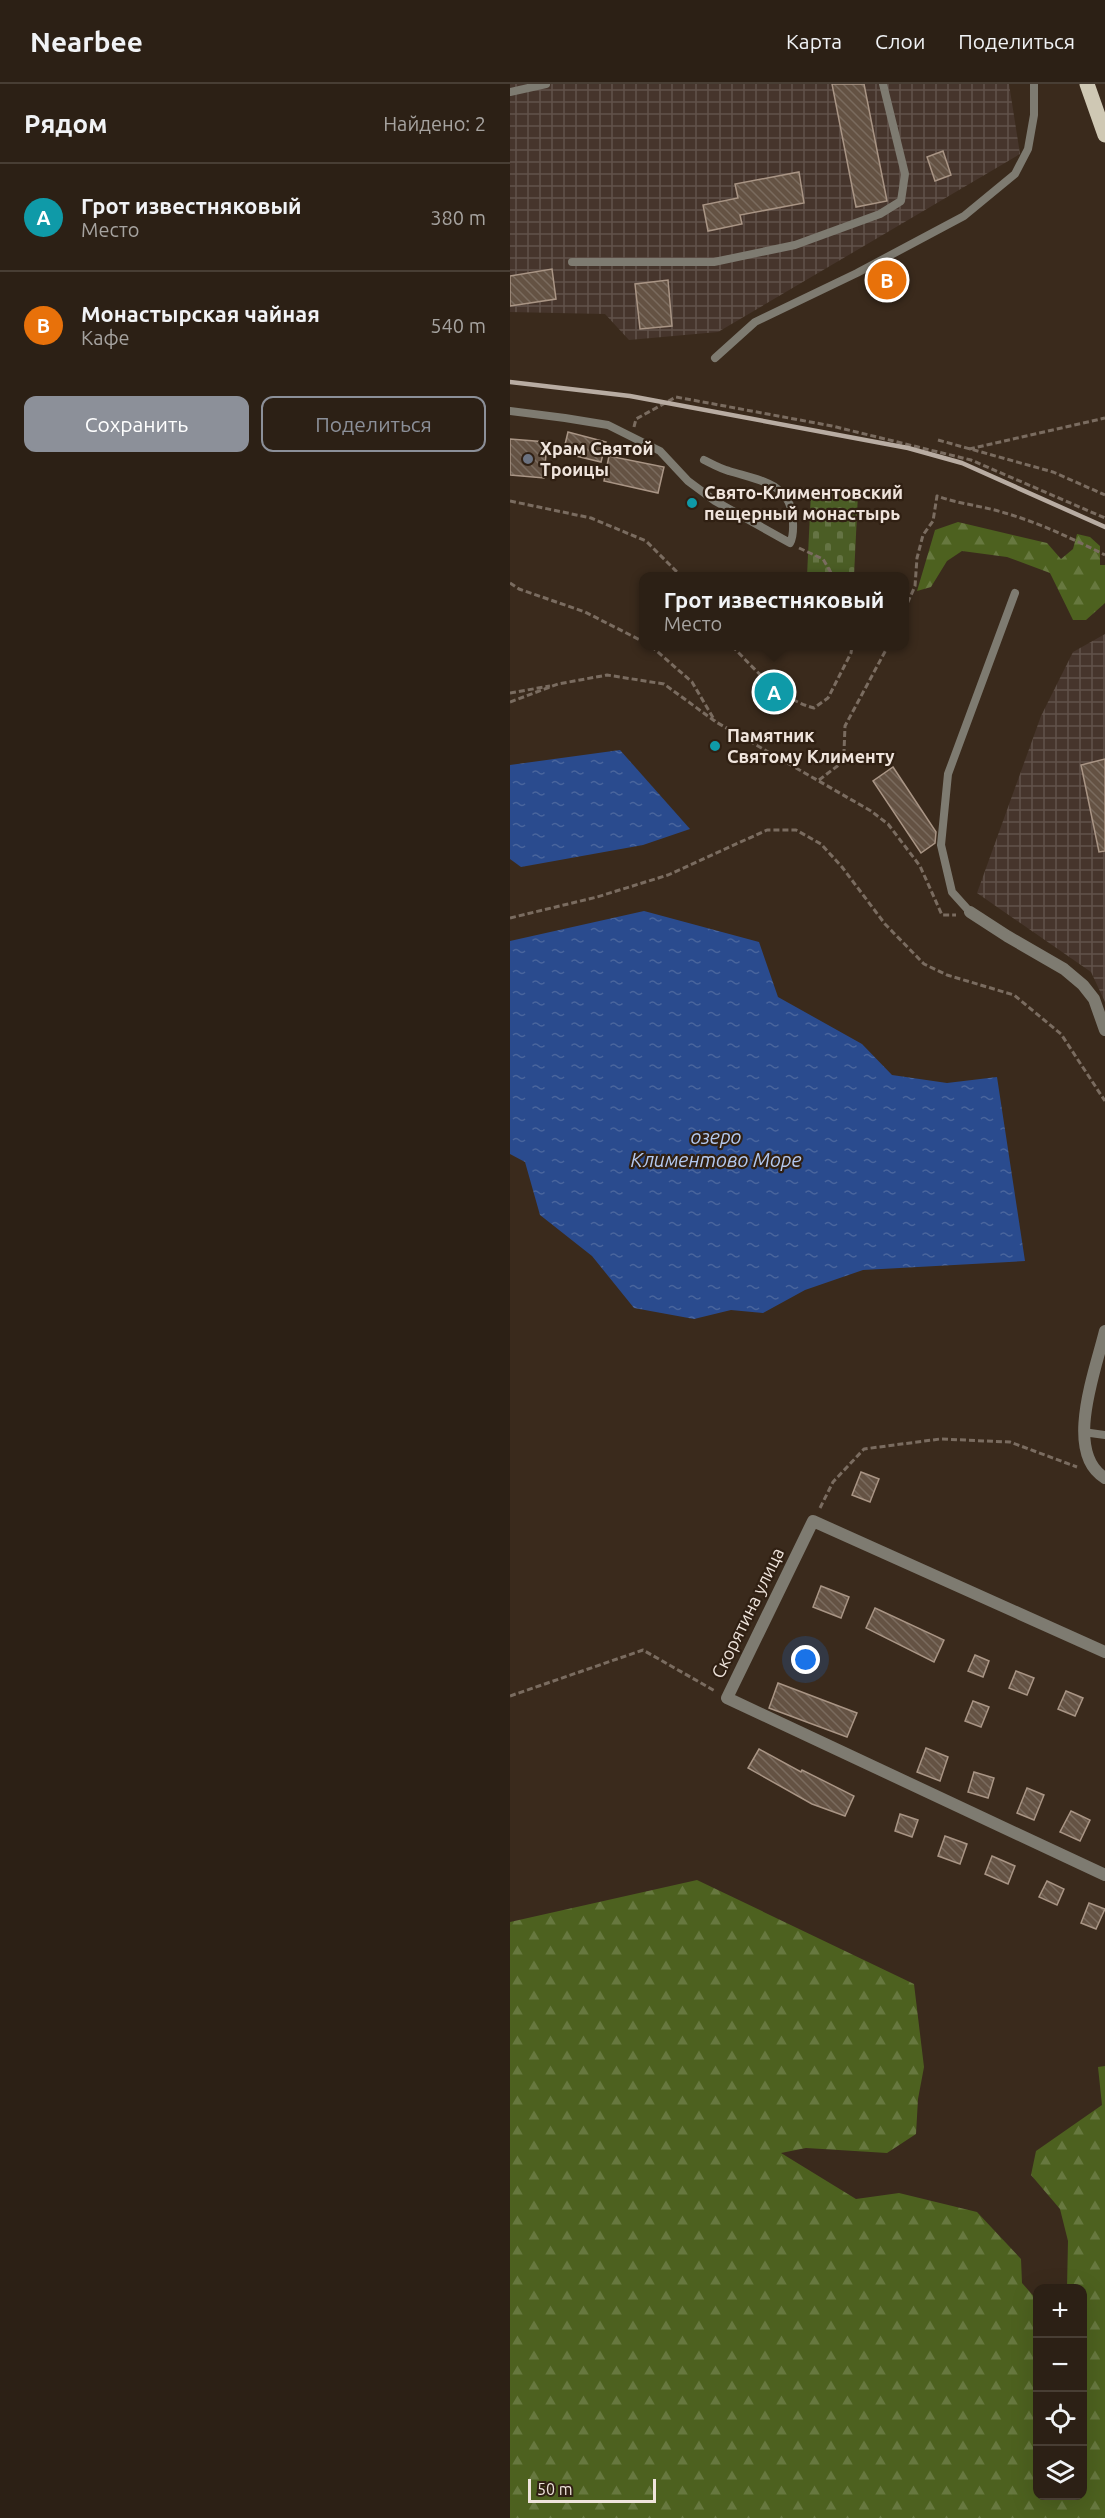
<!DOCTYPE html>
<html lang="ru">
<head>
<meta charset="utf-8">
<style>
  body { margin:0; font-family:Ubuntu,sans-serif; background:#34281e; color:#f1f3f6 }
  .controls { position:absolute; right:18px; bottom:18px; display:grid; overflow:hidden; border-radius:12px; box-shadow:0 6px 24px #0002 }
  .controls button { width:54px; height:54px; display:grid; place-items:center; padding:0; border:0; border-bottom:2px solid #483e34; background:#2c2015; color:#f1f3f6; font:30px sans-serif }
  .scale { position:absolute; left:18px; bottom:15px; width:128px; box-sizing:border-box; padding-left:6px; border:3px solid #efe4dc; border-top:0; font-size:16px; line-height:21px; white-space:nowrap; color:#efe4dc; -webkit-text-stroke:4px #302013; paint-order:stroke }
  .you { position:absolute; left:296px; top:1576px; width:21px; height:21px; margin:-15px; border:4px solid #fff; border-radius:50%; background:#1a73e8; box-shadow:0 0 0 9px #1a73e833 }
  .badge { display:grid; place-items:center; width:39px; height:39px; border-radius:50%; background:#8c9099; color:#fff; font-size:20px; font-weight:700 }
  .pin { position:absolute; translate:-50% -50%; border:3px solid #fff; box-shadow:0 2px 6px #0006 }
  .popup { position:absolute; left:129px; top:488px; width:270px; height:78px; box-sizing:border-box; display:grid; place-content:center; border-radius:12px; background:#2c2015; filter:drop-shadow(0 2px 4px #0005); font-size:20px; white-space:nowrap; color:#a6a3a0 }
  .popup b { font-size:22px; color:#f1f3f6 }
  .popup::after { content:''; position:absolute; left:50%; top:100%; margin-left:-12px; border:12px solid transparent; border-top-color:#2c2015 }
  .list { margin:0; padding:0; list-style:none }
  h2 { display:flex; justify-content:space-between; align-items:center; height:78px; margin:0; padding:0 24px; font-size:26px }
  h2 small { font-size:20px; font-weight:400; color:#a6a3a0 }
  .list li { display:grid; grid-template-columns:39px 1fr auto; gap:18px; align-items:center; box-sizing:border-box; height:108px; padding:0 24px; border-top:2px solid #483e34 }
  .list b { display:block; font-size:22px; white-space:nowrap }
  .list p { margin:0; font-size:20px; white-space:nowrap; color:#a6a3a0 }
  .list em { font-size:20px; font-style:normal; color:#a6a3a0 }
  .actions { display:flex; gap:12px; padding:18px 24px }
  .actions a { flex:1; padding:14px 0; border:2px solid #8c9099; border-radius:12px; text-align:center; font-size:21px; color:#8c9099 }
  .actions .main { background:#8c9099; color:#fff }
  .icon { flex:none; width:33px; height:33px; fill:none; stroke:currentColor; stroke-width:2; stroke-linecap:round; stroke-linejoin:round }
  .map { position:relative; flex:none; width:595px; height:2434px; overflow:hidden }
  header { display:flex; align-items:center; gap:36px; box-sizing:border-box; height:84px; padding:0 30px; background:#2c2015; border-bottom:2px solid #483e34 }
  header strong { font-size:28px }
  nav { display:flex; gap:33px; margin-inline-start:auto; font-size:21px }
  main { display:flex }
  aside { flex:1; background:#2c2015 }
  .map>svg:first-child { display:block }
</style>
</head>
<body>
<header>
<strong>Nearbee</strong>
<nav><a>Карта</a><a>Слои</a><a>Поделиться</a></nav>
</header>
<main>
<aside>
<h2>Рядом<small>Найдено: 2</small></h2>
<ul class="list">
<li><span class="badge" style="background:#0f9aa8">A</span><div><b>Грот известняковый</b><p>Место</p></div><em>380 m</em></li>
<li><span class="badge" style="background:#e8710a">B</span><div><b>Монастырская чайная</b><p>Кафе</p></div><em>540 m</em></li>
</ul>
<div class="actions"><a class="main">Сохранить</a><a>Поделиться</a></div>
</aside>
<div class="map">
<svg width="595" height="2434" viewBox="0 0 595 2434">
  <defs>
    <pattern id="industrial-grid" width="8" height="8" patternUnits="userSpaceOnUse" patternTransform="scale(1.5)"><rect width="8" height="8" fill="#46352c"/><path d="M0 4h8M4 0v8" fill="none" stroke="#61524a"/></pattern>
    <pattern id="forest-firs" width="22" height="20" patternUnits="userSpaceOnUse" patternTransform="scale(1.5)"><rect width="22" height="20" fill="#4d611f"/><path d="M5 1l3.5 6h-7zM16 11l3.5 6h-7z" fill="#67783f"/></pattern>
    <pattern id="cemetery-stones" width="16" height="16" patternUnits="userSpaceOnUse" patternTransform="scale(1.5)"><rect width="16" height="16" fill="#4b5d25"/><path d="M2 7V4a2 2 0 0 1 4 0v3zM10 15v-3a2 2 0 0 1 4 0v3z" fill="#657444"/></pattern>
    <pattern id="water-ripples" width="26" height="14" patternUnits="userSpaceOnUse" patternTransform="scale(1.5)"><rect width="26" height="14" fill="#2a4b8e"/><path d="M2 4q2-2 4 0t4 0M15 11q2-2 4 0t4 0" fill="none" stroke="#49659d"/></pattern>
    <pattern id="building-back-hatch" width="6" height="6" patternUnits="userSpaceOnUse" patternTransform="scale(1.5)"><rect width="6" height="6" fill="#645243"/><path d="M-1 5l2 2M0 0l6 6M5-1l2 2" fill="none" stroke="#7a6b5e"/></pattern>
  </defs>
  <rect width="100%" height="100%" fill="#3a2a1c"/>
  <g fill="url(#industrial-grid)">
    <path d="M 0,0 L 499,0 L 510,70 L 208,248 L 119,256 L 95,230 L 0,228 Z"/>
    <path d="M 595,550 L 595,918 L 581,888 L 467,809 L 531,632 L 563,568 Z"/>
  </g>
  <g fill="url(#forest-firs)">
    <path d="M 448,438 L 537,459 L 551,475 L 563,465 L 567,450 L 580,453 L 590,462 L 590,481 L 595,481 L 595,519 L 576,536 L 563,536 L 540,489 L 497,473 L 452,467 L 437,477 L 421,503 L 407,507 L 425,446 Z"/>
    <path d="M 187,1796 L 404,1900 L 414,1983 L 408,2015 L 406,2050 L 377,2069 L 296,2064 L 271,2069 L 346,2115 L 389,2109 L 467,2128 L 511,2175 L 512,2199 L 527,2216 L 528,2412 L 572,2412 L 572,2204 L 557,2204 L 558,2157 L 550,2125 L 521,2091 L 526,2067 L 592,2021 L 588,1983 L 595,1982 L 595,2434 L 0,2434 L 0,1838 Z"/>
  </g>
  <path fill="url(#cemetery-stones)" d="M 301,408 L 348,410 L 344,492 L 297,492 Z"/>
  <g fill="url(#water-ripples)">
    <path d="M 110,666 L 180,745 L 133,761 L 11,783 L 0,775 L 0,681 Z"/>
    <path d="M 134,827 L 249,858 L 268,913 L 352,960 L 382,991 L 437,999 L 487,993 L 515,1177 L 353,1186 L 295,1206 L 253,1229 L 221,1226 L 184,1235 L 124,1224 L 82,1172 L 30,1131 L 15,1078 L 0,1070 L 0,857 Z"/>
  </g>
  <g fill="url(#building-back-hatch)" stroke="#a99585" stroke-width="1.5">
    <path d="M 322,0 L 354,0 L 377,117 L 346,123 Z"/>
    <path d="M 433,67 L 441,91 L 425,97 L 417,73 Z"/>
    <path d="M 289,88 L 294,119 L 230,131 L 232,140 L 198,147 L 193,121 L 228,114 L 225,100 Z"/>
    <path d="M 42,185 L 46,215 L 0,222 L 0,192 Z"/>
    <path d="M 158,196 L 162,242 L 130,245 L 125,200 Z"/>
    <path d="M 58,348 L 96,358 L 91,378 L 53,369 Z"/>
    <path d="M 0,355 L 37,358 L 34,394 L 0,391 Z"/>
    <path d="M 99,372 L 154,383 L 148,409 L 94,397 Z"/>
    <path d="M 595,675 L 595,767 L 589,768 L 571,681 Z"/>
    <path d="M 383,683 L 426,748 L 425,759 L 411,769 L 363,697 Z"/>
    <path d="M 351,1388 L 369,1395 L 360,1418 L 342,1411 Z"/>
    <path d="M 311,1502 L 339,1513 L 331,1534 L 303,1523 Z"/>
    <path d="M 365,1524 L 434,1556 L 424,1578 L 356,1544 Z"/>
    <path d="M 465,1571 L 479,1577 L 473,1593 L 458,1587 Z"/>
    <path d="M 506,1587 L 524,1594 L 517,1611 L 499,1604 Z"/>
    <path d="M 268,1599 L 347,1629 L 337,1653 L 259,1624 Z"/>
    <path d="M 556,1607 L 573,1614 L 565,1632 L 548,1625 Z"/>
    <path d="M 463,1617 L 479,1623 L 471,1643 L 455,1637 Z"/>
    <path d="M 416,1664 L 438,1673 L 430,1697 L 407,1688 Z"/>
    <path d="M 249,1665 L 291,1688 L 292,1686 L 344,1712 L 335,1732 L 302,1720 L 238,1684 Z"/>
    <path d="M 464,1688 L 484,1694 L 478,1714 L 458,1708 Z"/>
    <path d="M 517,1704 L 534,1711 L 524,1736 L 507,1729 Z"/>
    <path d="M 561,1727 L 580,1736 L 570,1757 L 550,1748 Z"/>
    <path d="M 390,1730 L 408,1736 L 402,1753 L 385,1747 Z"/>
    <path d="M 435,1752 L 457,1760 L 450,1780 L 428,1772 Z"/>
    <path d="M 482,1772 L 505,1782 L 498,1800 L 475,1790 Z"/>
    <path d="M 537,1797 L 554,1805 L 547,1821 L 529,1813 Z"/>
    <path d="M 579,1819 L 595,1825 L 586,1845 L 571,1839 Z"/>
  </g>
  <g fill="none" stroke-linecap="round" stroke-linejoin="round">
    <g stroke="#7a6c60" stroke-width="3" stroke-dasharray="6 3" stroke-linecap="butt">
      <path d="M 124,343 L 126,335 L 166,313 L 322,342 L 461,376 L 595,434"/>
      <path d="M 428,356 L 543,388 L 595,411"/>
      <path d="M 459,365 L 595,334"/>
      <path d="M 0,417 L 81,434 L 136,457 L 171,492"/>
      <path d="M 289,464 L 313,475 L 323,492"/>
      <path d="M 0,499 L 9,505 L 75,528 L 134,558"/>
      <path d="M 394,527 L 405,502 L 407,474 L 413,451 L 423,437 L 427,412 C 449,420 473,422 495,429 C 530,439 563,455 595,471"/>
      <path d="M 141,562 L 182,598 L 205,637"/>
      <path d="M 222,562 C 247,587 268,614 304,624 L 318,614 L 341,569 L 342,562"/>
      <path d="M 0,609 L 40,602"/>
      <path d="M 0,618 L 48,600 L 97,591 L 154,600 L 206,638 L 361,727 L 378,740 L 410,782 L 432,831 L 446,831"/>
      <path d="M 309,696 L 330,680 L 334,668 L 335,642 L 378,562"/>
      <path d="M 0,834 L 87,813 L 158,791 L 257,746 L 286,746 L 311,760 L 332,783 L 375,840 L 414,880 L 437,891 L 504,911 L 551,950 L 595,1017"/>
      <path d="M 310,1424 L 323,1398 L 354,1365 L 430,1355 L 500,1358 L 567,1383"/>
      <path d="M 0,1612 L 133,1566 L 205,1607"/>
    </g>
    <g stroke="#7e7b71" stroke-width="8">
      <path d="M 0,8 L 36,0"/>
      <path d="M 62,178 L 204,178 L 285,161 L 370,130 L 391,117 L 395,90 L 373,0"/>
      <path d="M 205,274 L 245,238 L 347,189 L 454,132 L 505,90 L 518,65 L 524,31 L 524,0"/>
      <path d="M 0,327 L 55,334 L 98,341 L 150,367 L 178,397 L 205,417 L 280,459 C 284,452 283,445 283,437 C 282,399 248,396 219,387 C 211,385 202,380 194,376"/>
      <path d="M 460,828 L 442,808 L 431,761 L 438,690 L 505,509"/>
      <path d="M 573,1348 L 595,1351"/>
    </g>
    <path stroke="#7e7b71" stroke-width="12" d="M 595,1568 L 303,1437 L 217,1614 L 595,1791"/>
    <g stroke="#7e7b71" stroke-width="12">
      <path d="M 460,828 L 497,852 L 554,885 L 573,901 L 584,915 L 595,946"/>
      <path d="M 595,1247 C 586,1285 553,1369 595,1394"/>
    </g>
    <path stroke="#cfc8b4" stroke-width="15" d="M 577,0 L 595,51"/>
    <path stroke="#b8aca2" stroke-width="4.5" d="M 0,298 L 120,312 L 398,364 L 452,379 L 595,443"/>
  </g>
  <circle fill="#6b7280" stroke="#302013" stroke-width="2" cx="18" cy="375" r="6"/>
  <g fill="#0f9aa8" stroke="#302013" stroke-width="2">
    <circle cx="182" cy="419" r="6"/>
    <circle cx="205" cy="662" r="6"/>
  </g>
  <g text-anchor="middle" stroke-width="4.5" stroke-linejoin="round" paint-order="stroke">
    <g font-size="18" font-weight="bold" fill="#efe4dc" stroke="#302013" text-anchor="start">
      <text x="30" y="371">Храм Святой<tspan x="30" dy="21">Троицы</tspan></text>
      <text x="194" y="415">Свято-Климентовский<tspan x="194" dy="21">пещерный монастырь</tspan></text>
      <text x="217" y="658">Памятник<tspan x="217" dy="21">Святому Клименту</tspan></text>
    </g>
    <g font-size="18" fill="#efe4dc" stroke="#302013">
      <text transform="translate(238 1529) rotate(-64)" y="6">Скорятина улица</text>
    </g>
    <g font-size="20" font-style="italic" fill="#b4c9f0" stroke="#302013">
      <text x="206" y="1060">озеро<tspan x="206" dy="23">Климентово Море</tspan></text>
    </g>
  </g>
</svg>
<div class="controls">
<button>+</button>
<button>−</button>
<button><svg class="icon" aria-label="locate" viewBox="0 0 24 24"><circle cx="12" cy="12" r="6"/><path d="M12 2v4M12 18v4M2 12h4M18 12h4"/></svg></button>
<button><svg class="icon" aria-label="layers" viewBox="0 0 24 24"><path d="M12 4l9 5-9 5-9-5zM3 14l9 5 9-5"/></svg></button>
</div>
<div class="scale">50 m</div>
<div class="you"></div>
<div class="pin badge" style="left:264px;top:608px;background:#0f9aa8">A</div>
<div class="popup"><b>Грот известняковый</b>Место</div>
<div class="pin badge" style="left:377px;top:196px;background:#e8710a">B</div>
</div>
</main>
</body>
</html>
